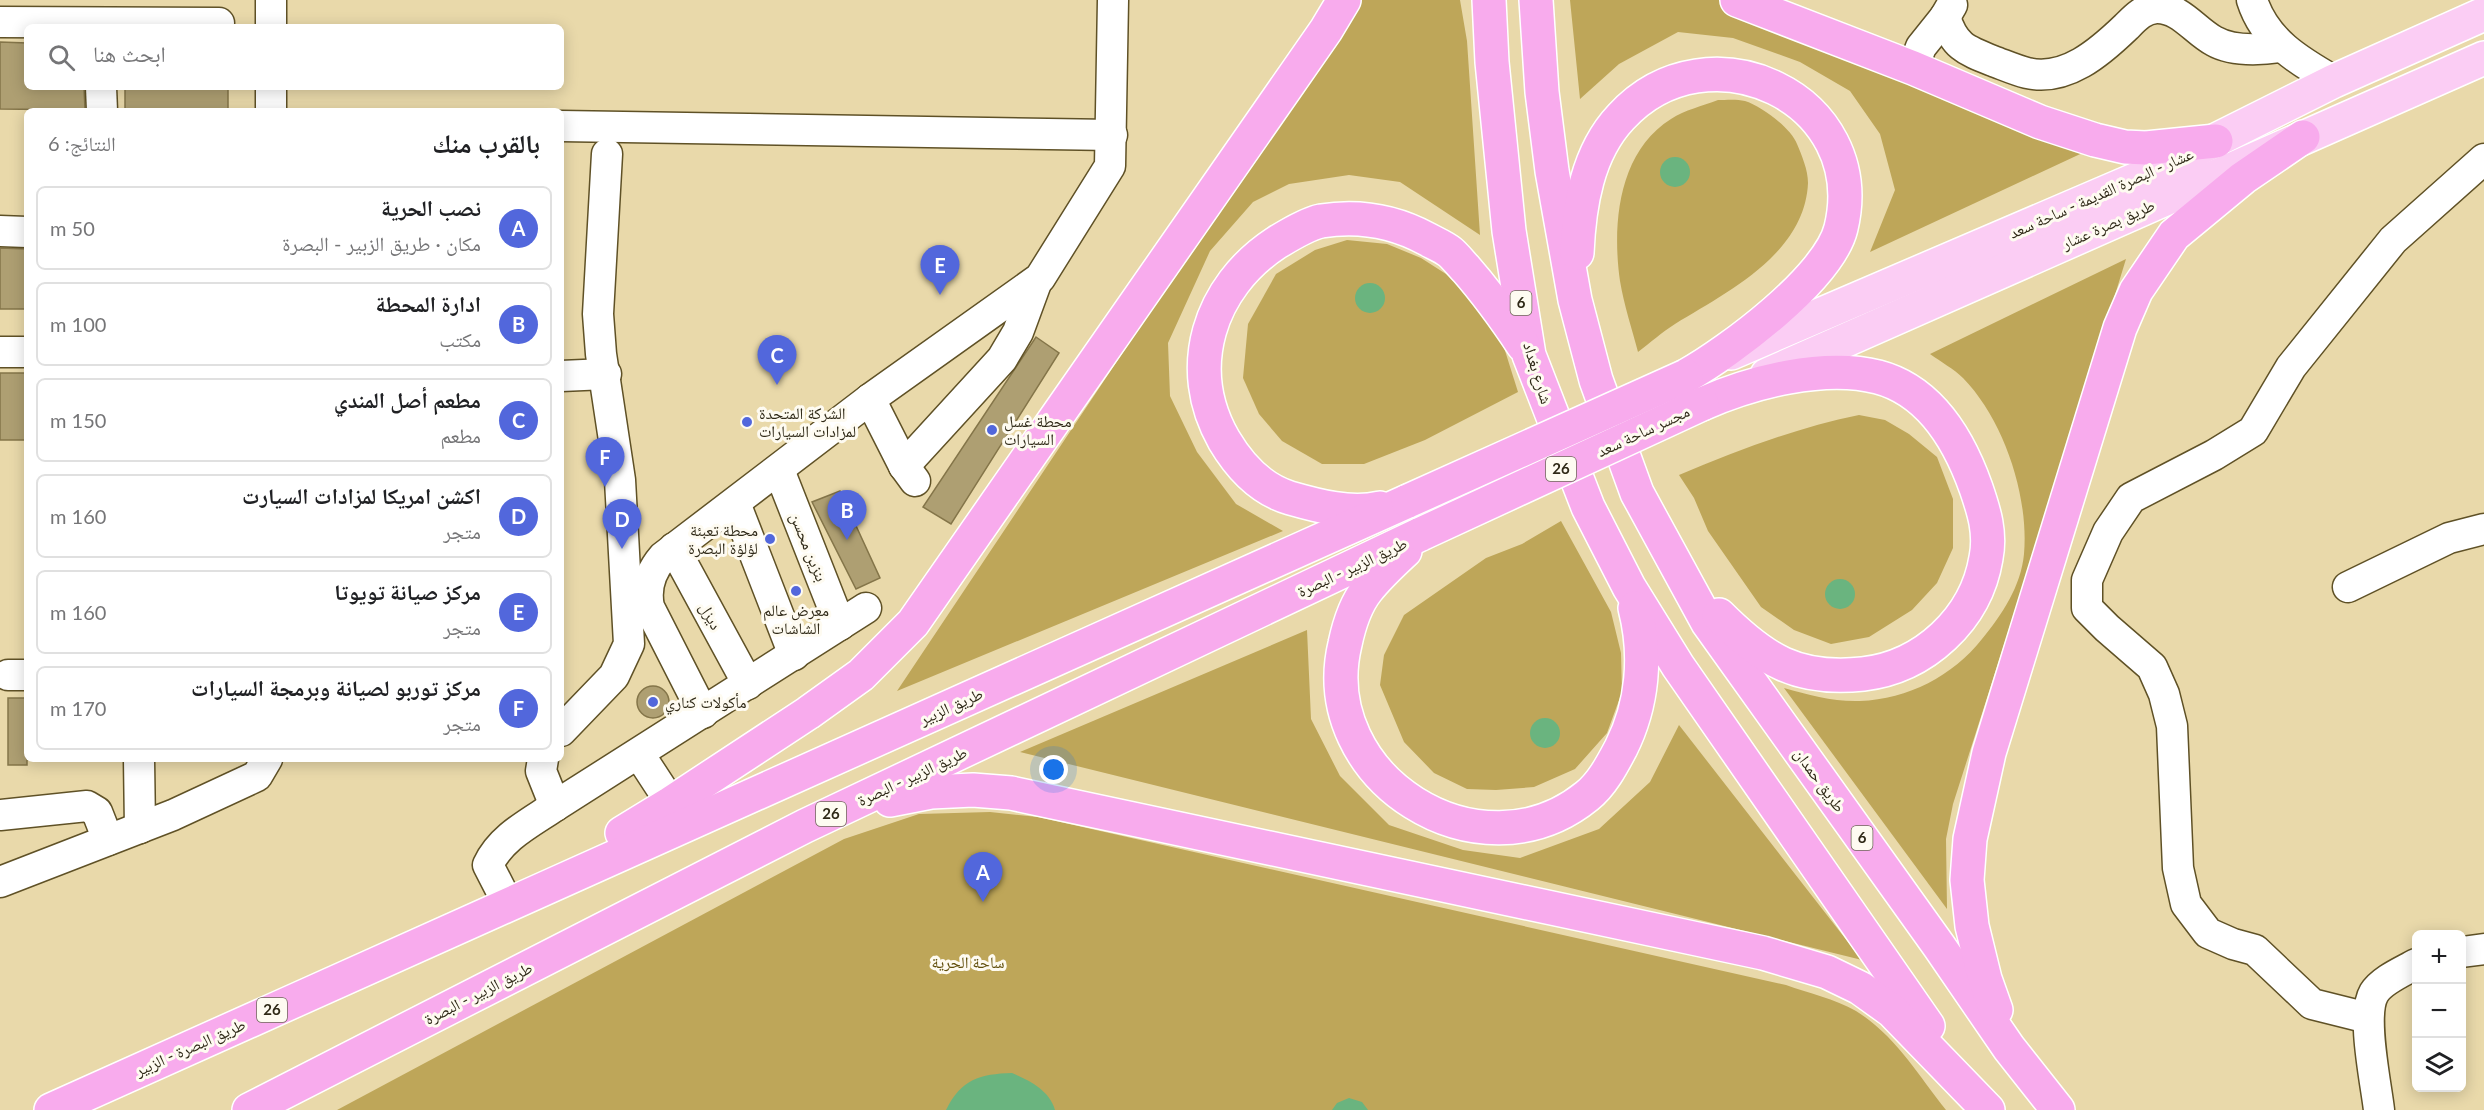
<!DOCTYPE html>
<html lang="ar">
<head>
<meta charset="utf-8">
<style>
  body { margin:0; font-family:Lato,"Noto Naskh Arabic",sans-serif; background:#f6f6f6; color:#202124; direction:rtl }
  .controls { position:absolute; right:18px; bottom:18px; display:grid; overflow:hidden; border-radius:9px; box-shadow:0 3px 15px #0003 }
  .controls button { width:54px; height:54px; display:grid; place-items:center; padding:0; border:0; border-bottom:2px solid #e0e0e0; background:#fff; color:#202124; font:30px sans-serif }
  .you { position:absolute; left:1054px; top:770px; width:21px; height:21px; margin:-15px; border:4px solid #fff; border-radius:50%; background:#1a73e8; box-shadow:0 0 0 9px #1a73e833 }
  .badge { display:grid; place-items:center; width:39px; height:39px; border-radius:50%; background:#5267dc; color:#fff; font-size:20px; font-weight:700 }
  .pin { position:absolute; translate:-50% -50px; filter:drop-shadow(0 2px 3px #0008) }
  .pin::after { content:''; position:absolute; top:32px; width:21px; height:18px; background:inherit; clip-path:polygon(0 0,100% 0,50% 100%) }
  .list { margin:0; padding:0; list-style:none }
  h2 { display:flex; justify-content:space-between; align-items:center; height:78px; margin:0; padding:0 24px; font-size:26px }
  h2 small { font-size:20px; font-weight:400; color:#757577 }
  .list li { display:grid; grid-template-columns:39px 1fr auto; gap:18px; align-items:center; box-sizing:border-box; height:84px; margin:0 12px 12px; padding:0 12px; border:2px solid #e0e0e0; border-radius:9px }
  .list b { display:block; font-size:22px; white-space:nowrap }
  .list p { margin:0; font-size:20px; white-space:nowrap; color:#757577 }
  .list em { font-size:20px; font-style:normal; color:#757577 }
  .icon { flex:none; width:33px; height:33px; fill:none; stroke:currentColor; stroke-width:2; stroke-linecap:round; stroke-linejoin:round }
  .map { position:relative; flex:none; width:2484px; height:1110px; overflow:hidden; direction:ltr }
  .search { position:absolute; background:#fff; box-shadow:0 3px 15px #0003; left:24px; top:24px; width:540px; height:66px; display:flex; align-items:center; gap:15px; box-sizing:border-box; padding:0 21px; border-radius:9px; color:#757577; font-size:22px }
  .panel { position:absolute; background:#fff; box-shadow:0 3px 15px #0003; left:24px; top:108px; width:540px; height:654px; border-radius:9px; direction:rtl }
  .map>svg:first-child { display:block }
</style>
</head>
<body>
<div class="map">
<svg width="2484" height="1110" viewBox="0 0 2484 1110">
  <rect width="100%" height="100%" fill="#e9d9aa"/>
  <g fill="#bea659">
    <path d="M 1358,0 L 1460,0 L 1467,41 L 1480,235 L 1400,182 L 1349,175 L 1289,184 L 1253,202 L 1210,251 L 1168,343 L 1170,396 L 1197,452 L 1236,504 L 1283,531 L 897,691 Z"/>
    <path d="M 1570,0 L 1726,0 L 2091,149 L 1870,252 L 1895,190 L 1880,134 L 1850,91 L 1800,62 L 1733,38 L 1678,32 L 1619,64 L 1580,99 Z"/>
    <path d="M 1718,100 C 1726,100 1737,99 1745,101 C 1761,106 1791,128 1797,144 C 1802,156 1808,170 1808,183 C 1805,254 1727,292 1675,324 C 1662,332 1650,343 1638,352 C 1632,329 1624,305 1620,281 C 1612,225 1618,152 1671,119 C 1685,110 1702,106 1718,100 Z"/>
    <path d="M 1347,240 L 1387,244 L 1421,258 L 1446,274 L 1472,298 L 1501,338 L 1518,392 L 1425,440 L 1364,464 L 1322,464 L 1282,441 L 1259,414 L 1243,378 L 1248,324 L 1276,274 L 1315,250 Z"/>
    <path d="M 2126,259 L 2091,373 L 1953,804 L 1946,839 L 1947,909 L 1784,688 C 1809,695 1834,702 1860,701 C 1908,699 1953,676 1982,639 C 2002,615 2021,586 2024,554 C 2029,496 2004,420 1963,378 C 1954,369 1941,362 1930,354 Z"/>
    <path d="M 1859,415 L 1885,420 L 1909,434 L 1937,457 L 1953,499 L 1953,548 L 1937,583 L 1912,610 L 1869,637 L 1831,644 L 1794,630 L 1761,607 L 1708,531 L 1694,498 L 1679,475 C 1738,450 1796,428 1859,415 Z"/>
    <path d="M 1561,521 L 1611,612 L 1621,653 L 1622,692 L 1607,733 L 1575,769 L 1534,787 L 1496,790 L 1467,789 L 1434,773 L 1404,742 L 1380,685 L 1384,655 L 1404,615 L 1486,558 L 1522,544 Z"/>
    <path d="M 1307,630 L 1311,719 L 1340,776 L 1389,825 L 1463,850 L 1520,858 L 1599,829 L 1650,782 L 1679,725 L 1862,960 L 1020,752 Z"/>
    <path d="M 990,812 L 1038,817 L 1786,985 C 1808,993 1835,999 1856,1011 C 1895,1035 1918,1075 1946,1110 L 337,1110 L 844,839 L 919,814 Z"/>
  </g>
  <g fill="#6ab47f">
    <circle cx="1675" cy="172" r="15"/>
    <circle cx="1370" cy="298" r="15"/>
    <circle cx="1840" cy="594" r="15"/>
    <circle cx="1545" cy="733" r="15"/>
    <path d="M 1012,1073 C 1030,1081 1049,1090 1055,1110 L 946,1110 C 961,1079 980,1074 1012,1073 Z"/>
    <path d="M 1349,1098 L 1362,1102 L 1368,1110 L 1332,1110 L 1337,1103 Z"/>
  </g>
  <g fill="#ae9f72" stroke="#847549" stroke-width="1.5">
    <path d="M 0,42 L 27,43 L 27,87 L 84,87 L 85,110 L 0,109 Z"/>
    <rect x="125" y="87" width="103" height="24"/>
    <path d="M 0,248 L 27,249 L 27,309 L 0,309 Z"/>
    <path d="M 1036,337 L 1059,353 L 951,524 L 923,507 Z"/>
    <rect x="0" y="373" width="27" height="67"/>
    <path d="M 840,491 L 880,578 L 856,589 L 812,502 Z"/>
    <circle cx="653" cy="702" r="16"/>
    <rect x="8" y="698" width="19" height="67"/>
  </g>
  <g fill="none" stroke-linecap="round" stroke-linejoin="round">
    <g stroke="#5f5126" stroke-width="33">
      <g id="minor">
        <path d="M 271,0 L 271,27"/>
        <path d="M 2252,0 C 2265,41 2299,61 2334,81"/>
        <path d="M 1945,17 C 1954,46 1965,50 1993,61 C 2004,65 2015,70 2027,73 C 2066,82 2100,52 2126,27 C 2135,18 2143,9 2156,8 C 2180,7 2195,31 2214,41 C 2233,52 2260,50 2281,47"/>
        <path d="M 0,22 L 219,23"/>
        <path d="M 1913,68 L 1921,47 L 1945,17 L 1952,5"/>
        <path d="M 101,87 L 102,111"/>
        <path d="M 271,87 L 271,111"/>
        <path d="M 561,126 L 1112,135"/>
        <path d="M 0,231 L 27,232"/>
        <path d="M 0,352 L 27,352"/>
        <path d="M 561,376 L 606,374"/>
        <path d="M 870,399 L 904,466 L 915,481"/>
        <path d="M 904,466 L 1002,359 L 1018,332 L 1036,283"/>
        <path d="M 779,470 L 840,625"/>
        <path d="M 735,503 L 794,655"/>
        <path d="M 674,548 L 748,684"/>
        <path d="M 2348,587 L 2449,538 L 2484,529"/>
        <path d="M 8,675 L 27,675"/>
        <path d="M 703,713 L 649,607 C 645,588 650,572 663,557 L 870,399 L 1040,278 L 1110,166 L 1113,0"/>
        <path d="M 561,731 L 614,676 L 629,644 L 620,480 L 601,354 L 598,314 L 607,154"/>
        <path d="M 639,754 L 671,803"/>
        <path d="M 139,759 L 140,828"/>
        <path d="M 543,759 L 541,771 L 555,806"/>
        <path d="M 0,815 L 87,806 L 97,812 L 108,840"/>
        <path d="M 0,882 L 173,815 L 257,776 L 267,759"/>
        <path d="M 507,902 L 488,865 C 501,837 530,823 555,806 L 866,608"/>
        <path d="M 2462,952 L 2484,949"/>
        <path d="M 2368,1018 L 2312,1004 L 2255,950 L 2233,944 L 2208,933 L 2186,904 L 2178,868 L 2172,726 L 2164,694 L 2152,667 L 2107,628 L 2087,608 L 2087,580 L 2108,532 L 2131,498 L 2214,455 L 2253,431 L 2291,367 L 2393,240 L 2484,159"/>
        <path d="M 2379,1110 C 2376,1083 2361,1015 2374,993 C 2382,980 2404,971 2416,964"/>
      </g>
    </g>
    <g stroke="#fff" stroke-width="36">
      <g id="major">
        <path d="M 1731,353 L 2144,176 L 2334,81 L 2484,14"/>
        <path d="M 1767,375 L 2484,58"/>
      </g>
    </g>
    <g stroke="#fff" stroke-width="36">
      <g id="highway">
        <path d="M 1489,0 L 1492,62 L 1509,231 L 1529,355 L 1588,507 L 1629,587 L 1678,666 L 1928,1026"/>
        <path d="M 1536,0 L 1542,92 L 1552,171 L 1575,300 L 1596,380 L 1637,493 L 1708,623 L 1939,946 L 2009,1048 L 2058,1110"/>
        <path d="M 1737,0 L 1913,68 L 2040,122 L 2095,140 L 2125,147 L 2146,148 L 2216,141"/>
        <path d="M 1577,253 C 1579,206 1587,153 1621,117 C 1708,22 1872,98 1841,228 C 1829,278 1729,352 1686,376"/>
        <path d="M 1702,404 C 1752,382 1824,363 1878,377 C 1931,391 1959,440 1976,488 C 1984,511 1991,533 1986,558 C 1976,619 1924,667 1863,674 C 1797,681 1764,660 1719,615"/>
        <path d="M 1380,508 C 1351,515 1318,506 1290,498 C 1260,489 1240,467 1224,440 C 1183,368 1209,287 1276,243 C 1289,235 1307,224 1321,221 C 1358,215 1394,221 1427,239 C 1434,243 1444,247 1450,252 C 1456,257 1461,264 1466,269 C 1487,293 1505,318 1523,345"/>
        <path d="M 1405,551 C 1392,563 1378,576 1367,590 C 1355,605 1349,625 1345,644 C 1313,778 1480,883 1587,796 C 1602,784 1612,765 1621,748 C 1643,704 1647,655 1635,608"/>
        <path d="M 890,800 L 931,792 L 973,790 L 1011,793 L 1763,953 L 1827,972 L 1860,988 L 1892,1011 L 1988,1110"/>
        <path d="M 622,833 L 671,803 L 808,713 L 861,675 L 913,623 L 1326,30 L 1344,0"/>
        <path d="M 1996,1010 L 1985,979 L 1972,926 L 1967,880 L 1970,839 L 1989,753 L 2120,328 L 2136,291 L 2174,235 L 2243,178 L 2303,137"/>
        <path d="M 51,1110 L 1408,501"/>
        <path d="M 249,1110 L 805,826 L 1421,534"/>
      </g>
    </g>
    <use href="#minor" stroke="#fff" stroke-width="30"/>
    <use href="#major" stroke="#fbcdf4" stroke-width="33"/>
    <use href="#highway" stroke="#f8abed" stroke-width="33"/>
    <g stroke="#fff" stroke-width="36" stroke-linecap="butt">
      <g id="highway-bridge">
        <path d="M 1408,501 L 1686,376"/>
        <path d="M 1421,534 L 1702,404"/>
      </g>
    </g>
    <use href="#highway-bridge" stroke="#f8abed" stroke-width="33"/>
  </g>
  <g fill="#5267dc" stroke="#fefbf1" stroke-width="2">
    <circle cx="747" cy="422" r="6"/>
    <circle cx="992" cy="430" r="6"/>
    <circle cx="770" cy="539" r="6"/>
    <circle cx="796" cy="591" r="6"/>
    <circle cx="653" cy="702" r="6"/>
  </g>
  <g text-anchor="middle" stroke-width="6" stroke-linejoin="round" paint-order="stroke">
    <g fill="#fefbf1" stroke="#6d6858" stroke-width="1.5">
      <rect x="1510.5" y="291" width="21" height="24" rx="4.5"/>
      <rect x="1546" y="457" width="30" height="24" rx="4.5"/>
      <rect x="816" y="802" width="30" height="24" rx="4.5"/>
      <rect x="1851.5" y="826" width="21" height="24" rx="4.5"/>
      <rect x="257" y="998" width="30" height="24" rx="4.5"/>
    </g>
    <g font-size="15" font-weight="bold" fill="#2f2917">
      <text x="1521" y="308">6</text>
      <text x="1561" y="474">26</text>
      <text x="831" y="819">26</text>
      <text x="1862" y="843">6</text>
      <text x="272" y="1015">26</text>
    </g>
    <g font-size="16" fill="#2f2917" stroke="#fefbf1">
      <text transform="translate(2101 193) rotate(-24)" y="6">عشار - البصرة القديمة - ساحة سعد</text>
      <text transform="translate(2108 224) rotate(-24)" y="6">طريق بصرة عشار</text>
      <text transform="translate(1538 373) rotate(73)" y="6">شارع بغداد</text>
      <text transform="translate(1643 431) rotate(-25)" y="6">مجسر ساحة سعد</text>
      <text transform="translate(809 547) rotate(68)" y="6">بنزين محسن</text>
      <text transform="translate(1352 567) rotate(-25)" y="6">طريق الزبير - البصرة</text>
      <text transform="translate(711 616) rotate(62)" y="6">ديزل</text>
      <text transform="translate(951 706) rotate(-24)" y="6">طريق الزبير</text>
      <text transform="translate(912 776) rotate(-25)" y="6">طريق الزبير - البصرة</text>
      <text transform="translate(1820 780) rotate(54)" y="6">طريق حمدان</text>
      <text transform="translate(478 993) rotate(-27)" y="6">طريق الزبير - البصرة</text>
      <text transform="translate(190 1047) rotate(-24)" y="6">طريق البصرة - الزبير</text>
    </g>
    <g font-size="16" fill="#2f2917" stroke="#fefbf1" text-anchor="start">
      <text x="759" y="419">الشركة المتحدة<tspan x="759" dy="18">لمزادات السيارات</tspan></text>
      <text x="1004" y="427">محطة غسل<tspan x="1004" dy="18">السيارات</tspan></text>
      <text x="758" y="536" text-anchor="end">محطة تعبئة<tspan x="758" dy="18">لؤلؤة البصرة</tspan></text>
      <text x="796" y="616" text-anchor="middle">معرض عالم<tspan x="796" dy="18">الشاشات</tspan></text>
      <text x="665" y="708">مأكولات كناري</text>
    </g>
    <g font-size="16" fill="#614f0c" stroke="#fefbf1">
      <text x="968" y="968">ساحة الحرية</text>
    </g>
  </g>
</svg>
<div class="controls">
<button>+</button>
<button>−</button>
<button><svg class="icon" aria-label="layers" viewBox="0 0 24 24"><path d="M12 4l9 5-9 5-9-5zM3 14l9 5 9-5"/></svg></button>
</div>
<div class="you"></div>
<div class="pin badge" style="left:983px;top:902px">A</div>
<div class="pin badge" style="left:847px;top:540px">B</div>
<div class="pin badge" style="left:777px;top:385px">C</div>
<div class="pin badge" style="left:622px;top:549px">D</div>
<div class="pin badge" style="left:940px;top:295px">E</div>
<div class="pin badge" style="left:605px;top:487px">F</div>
<div class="search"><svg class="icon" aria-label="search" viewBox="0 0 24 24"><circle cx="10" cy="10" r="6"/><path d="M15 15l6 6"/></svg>ابحث هنا</div>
<section class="panel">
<h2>بالقرب منك<small>النتائج: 6</small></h2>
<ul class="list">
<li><span class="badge">A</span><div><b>نصب الحرية</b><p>مكان · طريق الزبير - البصرة</p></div><em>50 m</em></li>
<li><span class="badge">B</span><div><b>ادارة المحطة</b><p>مكتب</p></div><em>100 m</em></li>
<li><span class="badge">C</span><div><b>مطعم أصل المندي</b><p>مطعم</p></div><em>150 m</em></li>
<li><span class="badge">D</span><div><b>اكشن امريكا لمزادات السيارت</b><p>متجر</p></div><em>160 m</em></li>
<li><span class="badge">E</span><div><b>مركز صيانة تويوتا</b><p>متجر</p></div><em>160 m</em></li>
<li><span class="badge">F</span><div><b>مركز توربو لصيانة وبرمجة السيارات</b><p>متجر</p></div><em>170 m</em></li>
</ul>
</section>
</div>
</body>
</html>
